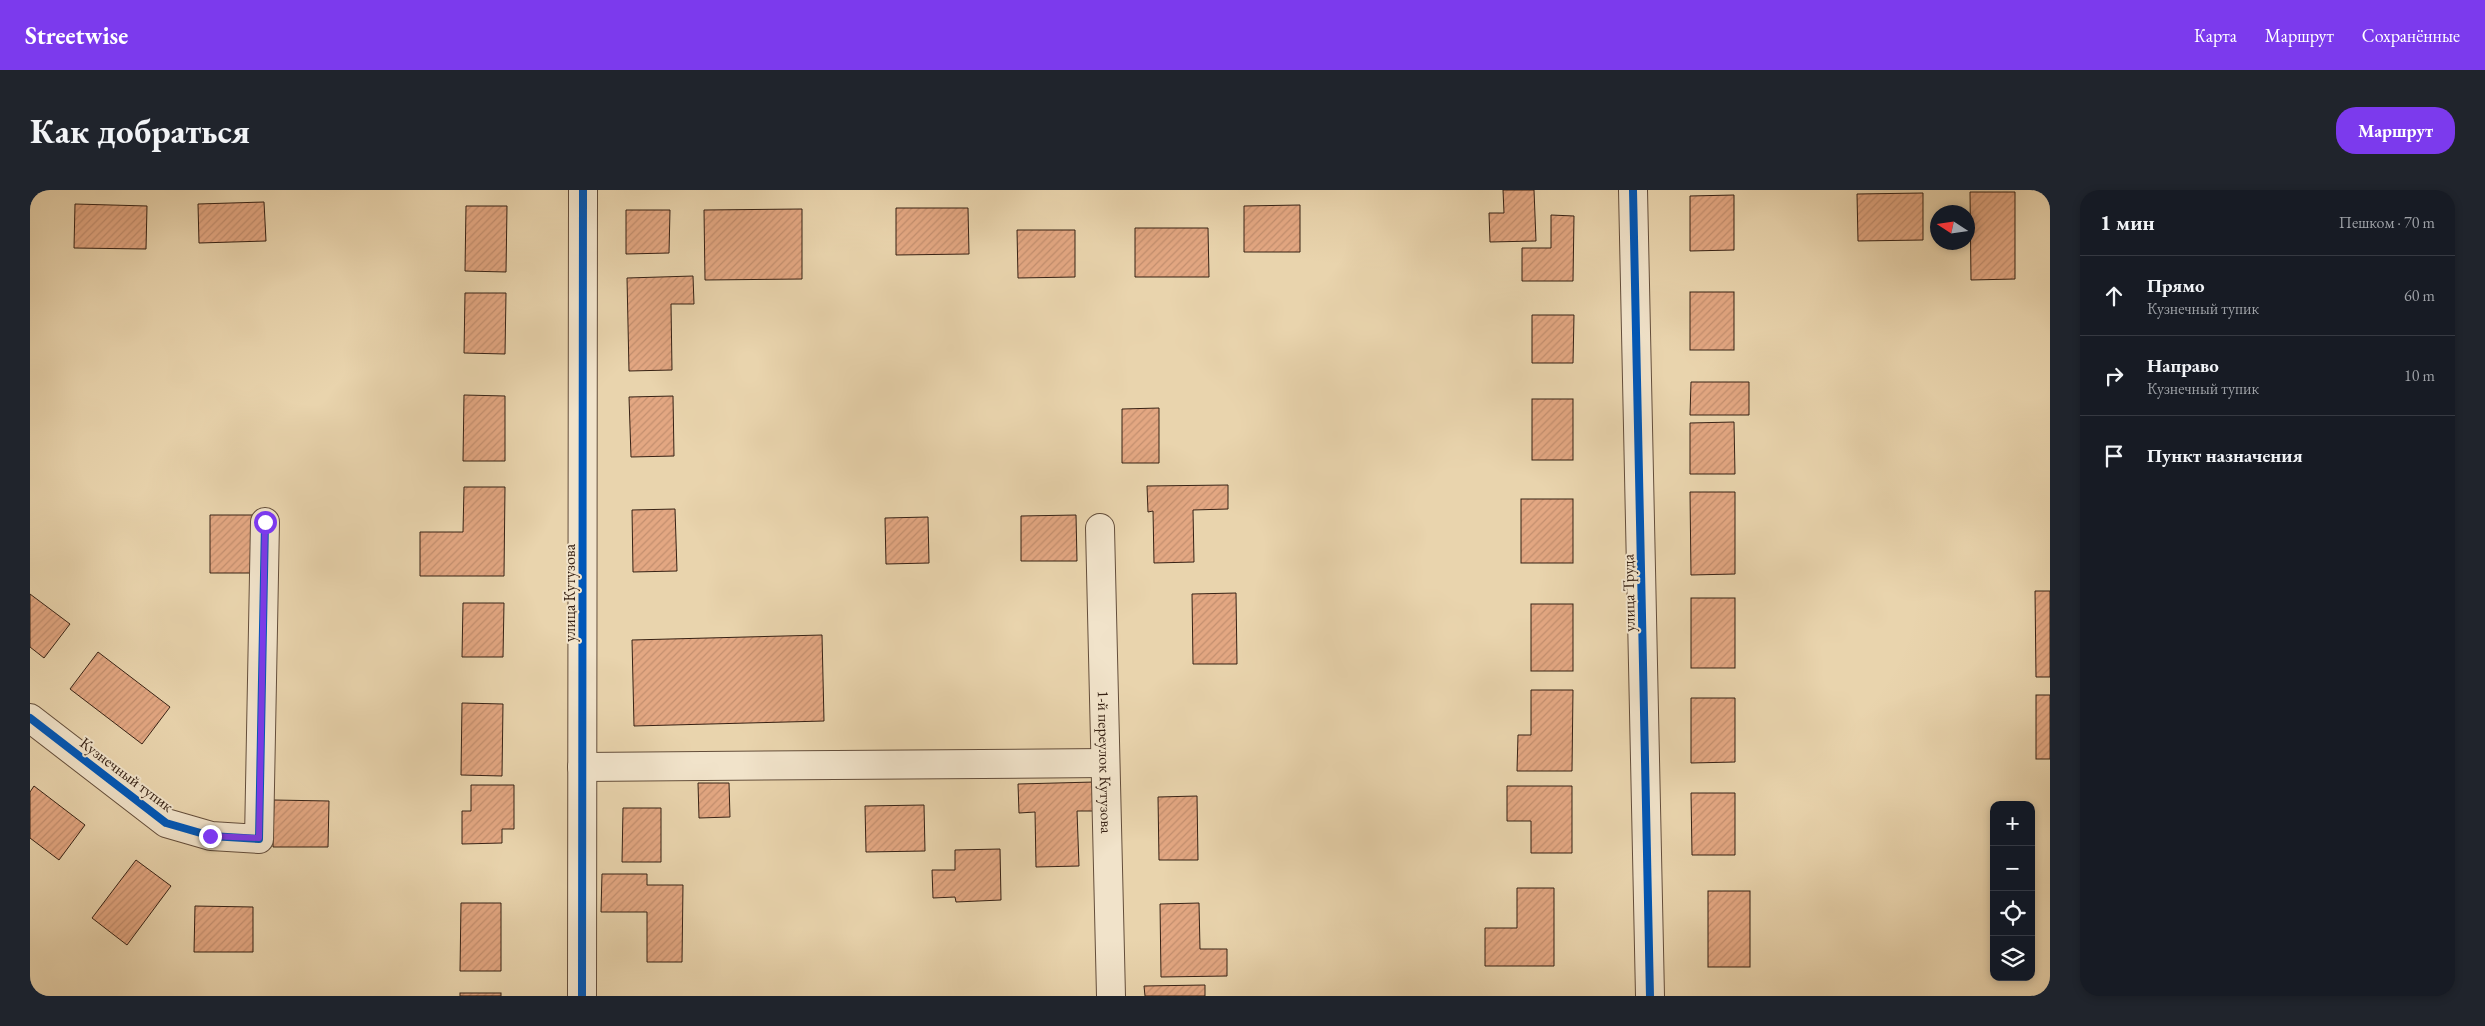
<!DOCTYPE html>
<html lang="ru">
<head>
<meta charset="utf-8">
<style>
  body { margin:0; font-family:"EB Garamond",serif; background:#20242c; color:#f1f3f6 }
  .controls { position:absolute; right:15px; bottom:15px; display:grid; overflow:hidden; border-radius:10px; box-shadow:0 2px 8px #0003 }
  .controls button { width:45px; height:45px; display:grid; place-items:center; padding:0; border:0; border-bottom:1px solid #363941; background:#171b24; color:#f1f3f6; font:25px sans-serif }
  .compass { position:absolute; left:1900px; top:15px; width:45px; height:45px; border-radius:50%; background:#171b24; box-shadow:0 2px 8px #0003; rotate:282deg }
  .stop { position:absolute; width:15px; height:15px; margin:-11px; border:4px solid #7c3aed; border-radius:50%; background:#fff }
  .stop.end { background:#7c3aed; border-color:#fff; box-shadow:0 1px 5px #0008 }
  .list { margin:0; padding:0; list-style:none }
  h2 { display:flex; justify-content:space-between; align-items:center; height:65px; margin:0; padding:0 20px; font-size:21px }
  h2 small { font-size:16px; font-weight:400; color:#9ea1a6 }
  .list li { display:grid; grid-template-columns:32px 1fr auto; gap:15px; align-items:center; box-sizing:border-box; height:80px; padding:0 20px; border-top:1px solid #363941 }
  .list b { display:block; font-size:19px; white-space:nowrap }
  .list p { margin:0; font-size:16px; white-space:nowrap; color:#9ea1a6 }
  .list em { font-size:16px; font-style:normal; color:#9ea1a6 }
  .icon { flex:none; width:28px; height:28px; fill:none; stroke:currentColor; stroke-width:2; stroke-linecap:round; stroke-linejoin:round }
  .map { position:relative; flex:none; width:2020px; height:806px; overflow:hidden; border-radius:20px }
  header { display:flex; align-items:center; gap:30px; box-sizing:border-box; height:70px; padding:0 25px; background:#7c3aed; color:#fff }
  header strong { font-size:24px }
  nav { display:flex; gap:28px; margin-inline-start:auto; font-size:18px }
  .intro { display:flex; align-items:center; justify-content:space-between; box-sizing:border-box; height:120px; padding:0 30px }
  h1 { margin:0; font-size:35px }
  .button { padding:12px 22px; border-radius:20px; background:#7c3aed; color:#fff; font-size:18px; font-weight:700 }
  main { display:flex; gap:30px; padding:0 30px }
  aside { flex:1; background:#171b24; border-radius:20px; box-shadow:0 2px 8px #0003 }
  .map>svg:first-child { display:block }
</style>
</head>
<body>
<header>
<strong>Streetwise</strong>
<nav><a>Карта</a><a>Маршрут</a><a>Сохранённые</a></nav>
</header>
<div class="intro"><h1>Как добраться</h1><a class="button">Маршрут</a></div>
<main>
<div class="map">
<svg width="2020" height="806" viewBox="0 0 2020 806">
  <defs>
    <pattern id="building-hatch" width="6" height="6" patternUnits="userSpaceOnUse" patternTransform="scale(1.25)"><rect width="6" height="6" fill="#e3a782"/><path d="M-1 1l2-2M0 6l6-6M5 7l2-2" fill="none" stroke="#c38f6f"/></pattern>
  </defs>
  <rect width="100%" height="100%" fill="#e9d4ad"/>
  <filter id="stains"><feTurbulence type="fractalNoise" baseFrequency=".004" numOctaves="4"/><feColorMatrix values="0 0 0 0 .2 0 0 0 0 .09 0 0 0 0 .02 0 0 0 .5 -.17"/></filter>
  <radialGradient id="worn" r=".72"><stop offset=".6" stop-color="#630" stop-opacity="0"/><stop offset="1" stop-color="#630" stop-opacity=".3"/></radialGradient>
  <g fill="url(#building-hatch)" stroke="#372215">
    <path d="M 1473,0 L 1504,0 L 1506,51 L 1460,52 L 1459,23 L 1474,23 Z"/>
    <path d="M 1940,2 L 1985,2 L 1985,89 L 1941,90 Z"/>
    <path d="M 1893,3 L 1893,50 L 1828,51 L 1827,4 Z"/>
    <path d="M 1704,5 L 1704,60 L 1660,61 L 1660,6 Z"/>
    <path d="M 234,12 L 236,51 L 169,53 L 168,14 Z"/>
    <path d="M 45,14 L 117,16 L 116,59 L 44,58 Z"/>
    <path d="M 1270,15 L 1270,62 L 1214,62 L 1214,16 Z"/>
    <path d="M 436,16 L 477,16 L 476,82 L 435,81 Z"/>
    <path d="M 866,18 L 938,18 L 939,64 L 866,65 Z"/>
    <path d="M 772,19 L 772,89 L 675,90 L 674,20 Z"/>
    <path d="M 596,20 L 640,20 L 639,63 L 596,64 Z"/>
    <path d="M 1521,25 L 1544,26 L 1543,91 L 1492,91 L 1492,58 L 1521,58 Z"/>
    <path d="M 1105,38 L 1178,38 L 1179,87 L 1105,87 Z"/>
    <path d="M 987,40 L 1045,40 L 1045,87 L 988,88 Z"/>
    <path d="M 663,86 L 664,114 L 641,114 L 642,180 L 599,181 L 597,88 Z"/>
    <rect x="1660" y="102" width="44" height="58"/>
    <path d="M 435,103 L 476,103 L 475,164 L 434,163 Z"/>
    <path d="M 1502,125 L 1544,125 L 1543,173 L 1502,173 Z"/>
    <path d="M 1661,192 L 1719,192 L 1719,225 L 1660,225 Z"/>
    <path d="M 434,205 L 475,206 L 475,271 L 433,271 Z"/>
    <path d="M 643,206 L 644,266 L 601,267 L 599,207 Z"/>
    <rect x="1502" y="209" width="41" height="61"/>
    <path d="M 1129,218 L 1129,273 L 1092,273 L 1092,219 Z"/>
    <path d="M 1704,232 L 1705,284 L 1660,284 L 1660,233 Z"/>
    <path d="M 1198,295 L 1198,319 L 1163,320 L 1164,372 L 1124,373 L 1123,321 L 1118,322 L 1117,296 Z"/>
    <path d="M 434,297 L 475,297 L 474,386 L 390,386 L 390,342 L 433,342 Z"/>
    <path d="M 1660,302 L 1705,302 L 1705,384 L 1661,385 Z"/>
    <rect x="1491" y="309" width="52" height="64"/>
    <path d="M 645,319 L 647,381 L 603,382 L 602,320 Z"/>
    <path d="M 180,325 L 224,325 L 225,383 L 180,383 Z"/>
    <path d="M 1046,325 L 1047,371 L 991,371 L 991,326 Z"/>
    <path d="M 898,327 L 899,373 L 856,374 L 855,328 Z"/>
    <path d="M 2005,401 L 2020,401 L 2020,487 L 2006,487 Z"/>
    <path d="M 1206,403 L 1207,474 L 1163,474 L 1162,404 Z"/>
    <path d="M 0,404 L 40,434 L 14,468 L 0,457 Z"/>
    <rect x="1661" y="408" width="44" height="70"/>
    <path d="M 433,413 L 474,413 L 473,467 L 432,467 Z"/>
    <rect x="1501" y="414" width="42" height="67"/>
    <path d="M 792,445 L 794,531 L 604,536 L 602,450 Z"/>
    <path d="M 68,462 L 140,517 L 112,554 L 40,499 Z"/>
    <path d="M 1501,500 L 1543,500 L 1542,581 L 1487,581 L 1488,545 L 1501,545 Z"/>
    <rect x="2006" y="505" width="14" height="64"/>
    <path d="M 1661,508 L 1705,508 L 1705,572 L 1661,573 Z"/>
    <path d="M 432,513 L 473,514 L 472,586 L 431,585 Z"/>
    <path d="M 1064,592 L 1065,621 L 1047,621 L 1049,676 L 1006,677 L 1005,622 L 989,623 L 988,594 Z"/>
    <path d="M 668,593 L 699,593 L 700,627 L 669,628 Z"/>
    <path d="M 441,595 L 484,595 L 484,639 L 472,639 L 472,653 L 432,654 L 432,621 L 441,621 Z"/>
    <path d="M 4,596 L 55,635 L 29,670 L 0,648 L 0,602 Z"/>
    <path d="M 1477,596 L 1542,596 L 1542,663 L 1501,663 L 1501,631 L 1477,631 Z"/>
    <path d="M 1661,603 L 1705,603 L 1705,665 L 1662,665 Z"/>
    <path d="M 1167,606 L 1168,670 L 1129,670 L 1128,607 Z"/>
    <path d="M 244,610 L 299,611 L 298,657 L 243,657 Z"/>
    <path d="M 894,615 L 895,661 L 836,662 L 835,616 Z"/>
    <path d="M 593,618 L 631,618 L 631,672 L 592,672 Z"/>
    <path d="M 970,659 L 971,710 L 926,712 L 925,707 L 903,708 L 902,680 L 925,680 L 925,660 Z"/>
    <path d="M 106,670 L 141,696 L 97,755 L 62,728 Z"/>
    <path d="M 572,684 L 617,684 L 617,695 L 653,695 L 652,772 L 617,772 L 617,722 L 571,722 Z"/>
    <path d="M 1487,698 L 1524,698 L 1524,776 L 1455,776 L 1455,738 L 1487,738 Z"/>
    <rect x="1678" y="701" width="42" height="76"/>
    <path d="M 431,713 L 471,713 L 471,781 L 430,781 Z"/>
    <path d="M 1169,713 L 1170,759 L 1197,759 L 1197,786 L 1131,787 L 1130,714 Z"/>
    <path d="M 165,716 L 223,717 L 223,762 L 164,762 Z"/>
    <path d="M 1175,795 L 1175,806 L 1115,806 L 1114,796 Z"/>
    <rect x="430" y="803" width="41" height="3"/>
  </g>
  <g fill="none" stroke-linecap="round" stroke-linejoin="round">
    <g stroke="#644e3b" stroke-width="30">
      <g id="street">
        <path d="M 1603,0 L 1620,806"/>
        <path id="s1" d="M 1070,338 L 1081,806"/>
        <path d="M 0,528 L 136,633 L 181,646 L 229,649 L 235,332"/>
        <path d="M 552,577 L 1075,573"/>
        <path d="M 552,806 L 553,0"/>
      </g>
    </g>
    <use href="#street" stroke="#f1e3ca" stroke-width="28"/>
    <g stroke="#f1e3ca" stroke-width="11">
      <g id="cycleway">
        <path d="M 1603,0 L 1620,806"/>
        <path d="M 0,528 L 136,633 L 181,646 L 229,649 L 235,332"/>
        <path d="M 552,806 L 553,0"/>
      </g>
    </g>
    <use href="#cycleway" stroke="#0057b8" stroke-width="8"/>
  </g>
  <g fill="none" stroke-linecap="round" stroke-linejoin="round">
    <path stroke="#7c3aed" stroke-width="6" d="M 180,646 L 229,648 L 235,332"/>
  </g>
  <g text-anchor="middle" stroke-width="4" stroke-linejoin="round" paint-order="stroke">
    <g font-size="16" fill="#372215" stroke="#f1e3ca">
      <text transform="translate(539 403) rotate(-90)" y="6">улица Кутузова</text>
      <text transform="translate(1598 403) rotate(-91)" y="6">улица Труда</text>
      <text dy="6" stroke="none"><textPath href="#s1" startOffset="234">1-й переулок Кутузова</textPath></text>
      <text transform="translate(97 584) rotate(37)" y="6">Кузнечный тупик</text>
    </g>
  </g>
  <rect width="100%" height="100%" filter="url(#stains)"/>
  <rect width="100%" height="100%" fill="url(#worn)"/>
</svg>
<div class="controls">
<button>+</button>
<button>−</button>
<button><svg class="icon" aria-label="locate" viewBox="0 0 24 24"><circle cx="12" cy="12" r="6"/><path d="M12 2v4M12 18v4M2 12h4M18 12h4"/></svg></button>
<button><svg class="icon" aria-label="layers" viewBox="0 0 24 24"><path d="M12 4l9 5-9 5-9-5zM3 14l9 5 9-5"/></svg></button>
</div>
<svg class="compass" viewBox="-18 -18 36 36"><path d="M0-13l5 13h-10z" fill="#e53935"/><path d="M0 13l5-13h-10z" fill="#9ea1a6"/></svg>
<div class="stop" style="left:235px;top:332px"></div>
<div class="stop end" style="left:180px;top:646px"></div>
</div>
<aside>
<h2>1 мин<small>Пешком · 70 m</small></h2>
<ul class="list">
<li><svg class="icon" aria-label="ahead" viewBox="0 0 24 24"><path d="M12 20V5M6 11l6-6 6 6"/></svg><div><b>Прямо</b><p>Кузнечный тупик</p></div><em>60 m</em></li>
<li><svg class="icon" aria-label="right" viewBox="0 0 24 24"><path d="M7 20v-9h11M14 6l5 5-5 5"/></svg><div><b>Направо</b><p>Кузнечный тупик</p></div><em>10 m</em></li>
<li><svg class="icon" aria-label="arrive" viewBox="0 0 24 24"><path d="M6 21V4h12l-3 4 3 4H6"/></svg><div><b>Пункт назначения</b></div></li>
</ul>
</aside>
</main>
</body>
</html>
